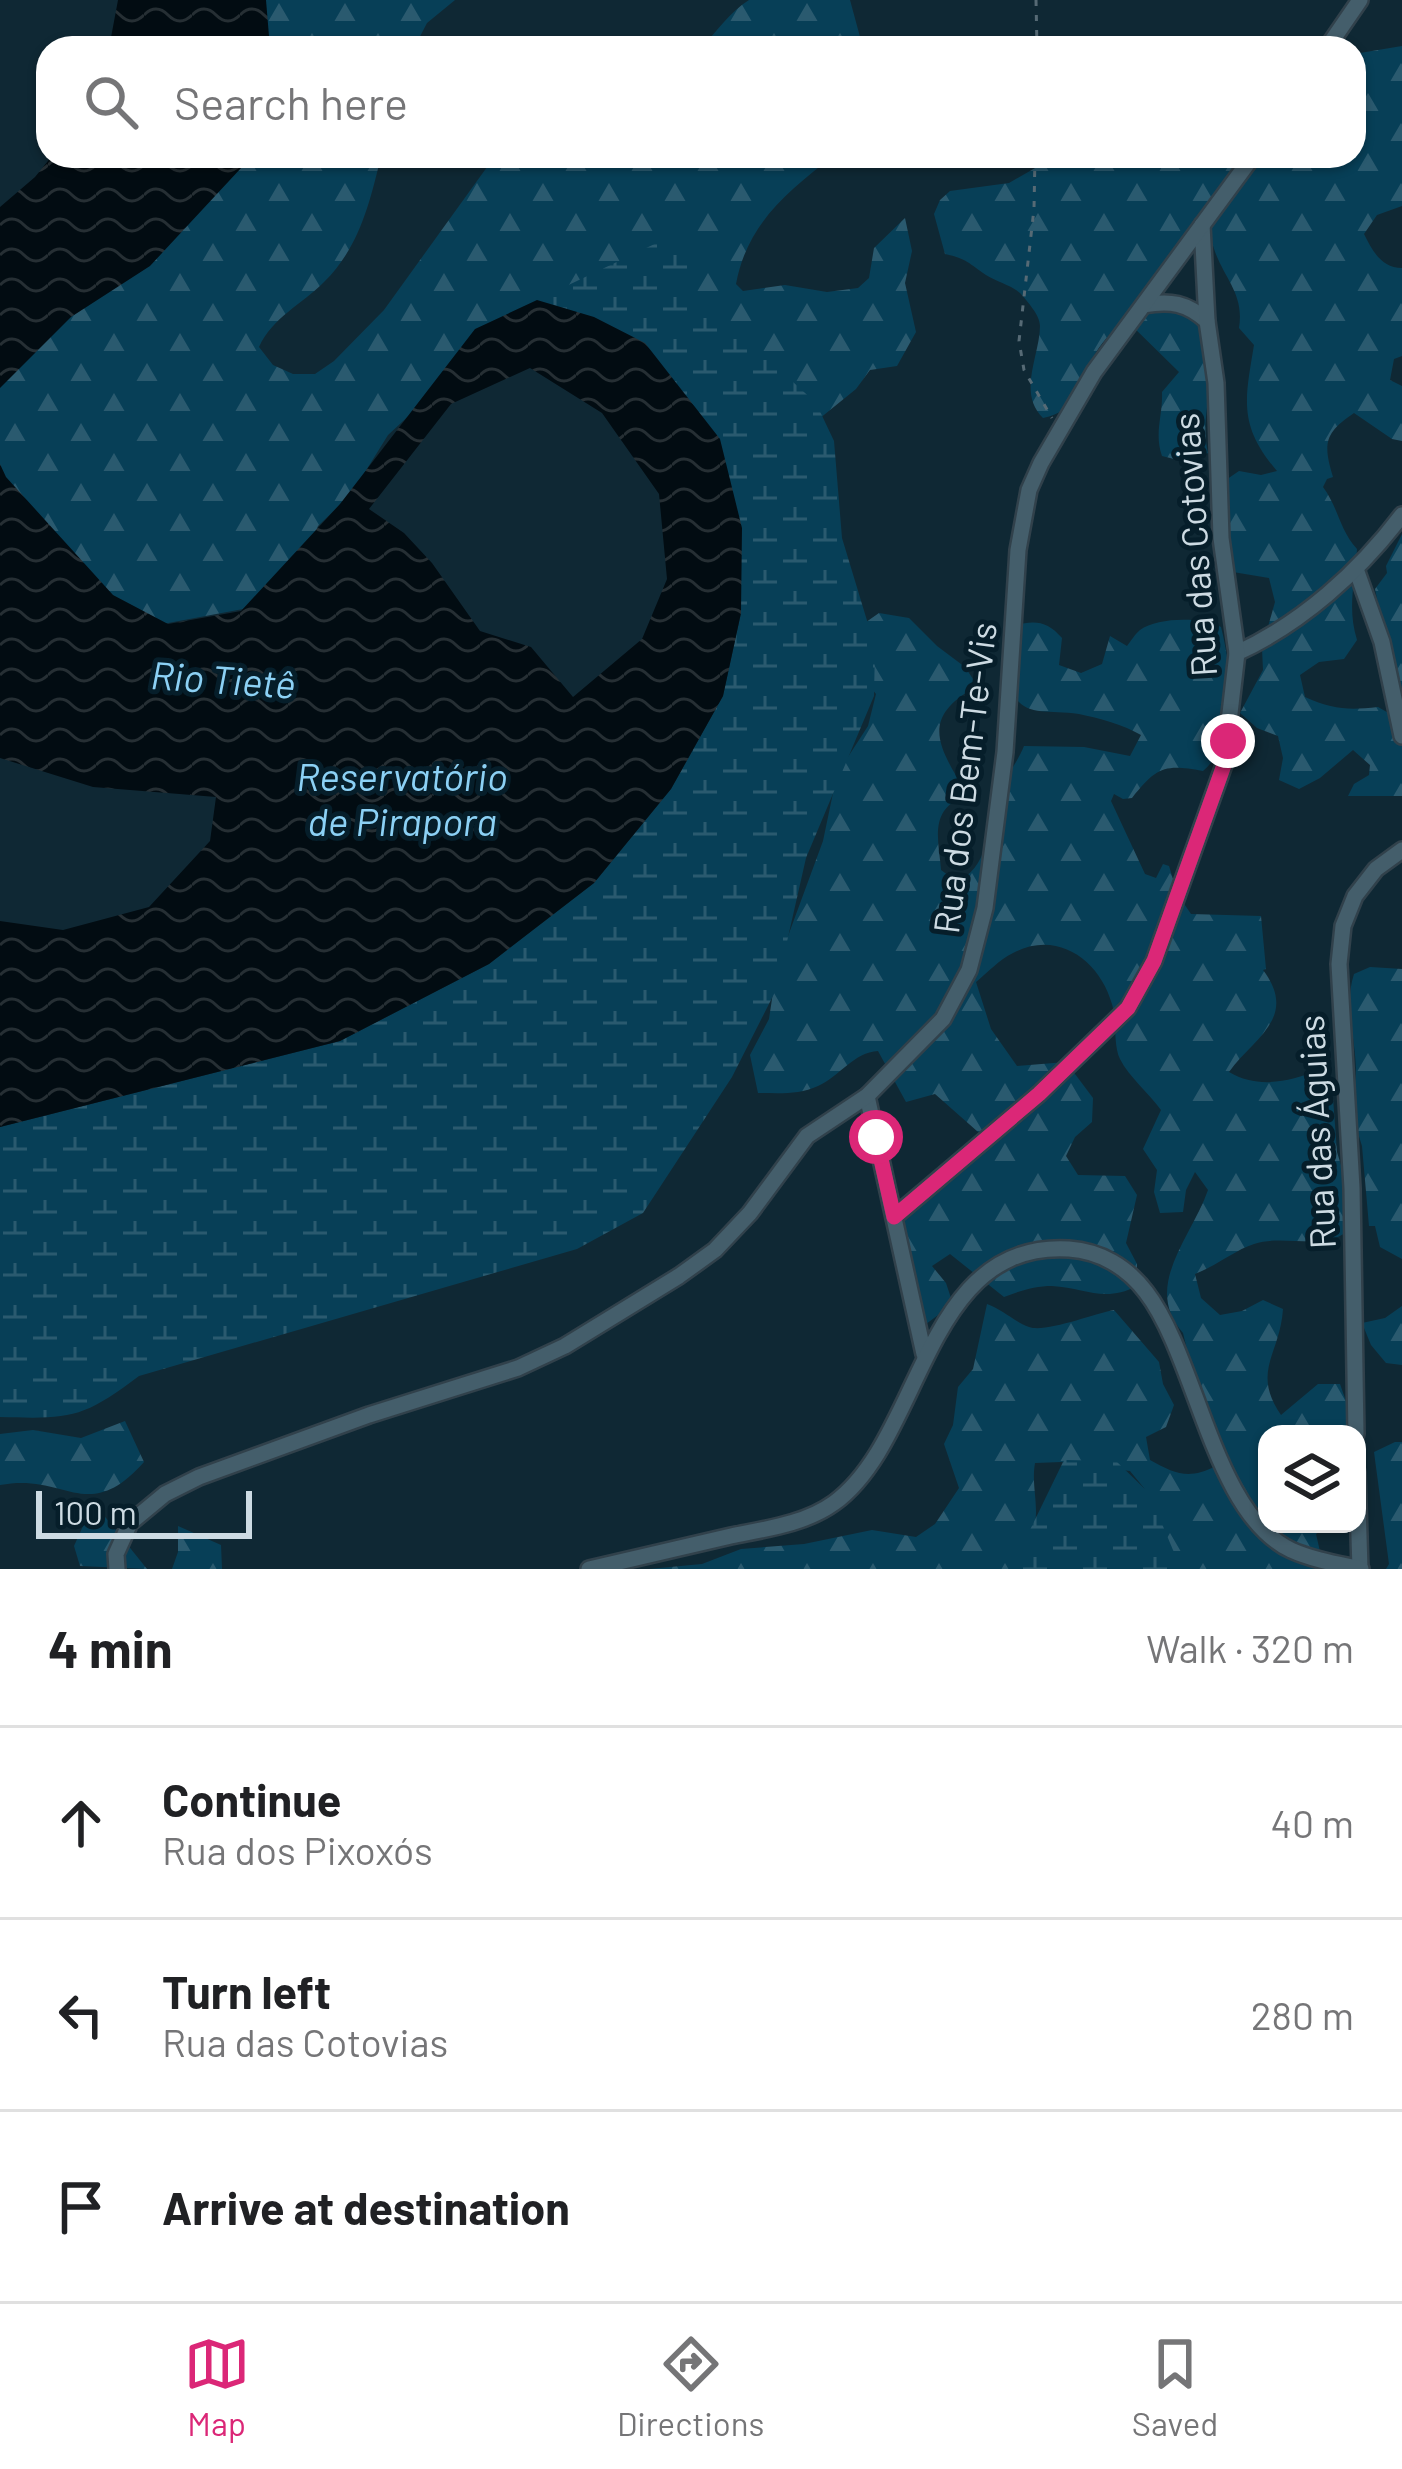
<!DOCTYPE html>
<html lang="en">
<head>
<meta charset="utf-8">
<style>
  body { margin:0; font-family:Barlow,sans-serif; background:#f6f6f6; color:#202124 }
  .controls { position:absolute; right:36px; bottom:36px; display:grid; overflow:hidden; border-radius:24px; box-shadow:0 3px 9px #0004 }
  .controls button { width:108px; height:108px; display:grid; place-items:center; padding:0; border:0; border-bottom:3px solid #e0e0e0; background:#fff; color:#202124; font:60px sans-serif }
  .scale { position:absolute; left:36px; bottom:30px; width:216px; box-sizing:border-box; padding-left:12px; border:6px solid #cddbe3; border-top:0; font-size:33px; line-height:42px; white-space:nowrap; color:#cddbe3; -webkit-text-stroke:9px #061e2a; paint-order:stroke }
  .stop { position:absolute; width:36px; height:36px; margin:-27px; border:9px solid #db2777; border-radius:50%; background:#fff }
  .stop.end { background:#db2777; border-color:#fff; box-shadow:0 3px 12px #0008 }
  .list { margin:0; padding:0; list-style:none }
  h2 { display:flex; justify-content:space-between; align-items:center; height:156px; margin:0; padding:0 48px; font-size:51px }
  h2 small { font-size:39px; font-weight:400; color:#757577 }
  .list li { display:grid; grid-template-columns:78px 1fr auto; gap:36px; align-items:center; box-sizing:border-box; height:192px; padding:0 48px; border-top:3px solid #e0e0e0 }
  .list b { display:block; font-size:45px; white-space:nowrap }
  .list p { margin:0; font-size:39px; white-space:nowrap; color:#757577 }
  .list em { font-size:39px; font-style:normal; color:#757577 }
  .icon { flex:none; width:66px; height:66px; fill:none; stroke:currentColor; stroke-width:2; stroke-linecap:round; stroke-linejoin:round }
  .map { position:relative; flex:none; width:1402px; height:1569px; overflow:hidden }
  .search { position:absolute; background:#fff; box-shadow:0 3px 9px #0004; left:36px; right:36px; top:36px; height:132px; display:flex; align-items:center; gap:30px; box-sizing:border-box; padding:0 42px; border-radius:36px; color:#757577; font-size:45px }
  .sheet { height:732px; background:#fff }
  nav { display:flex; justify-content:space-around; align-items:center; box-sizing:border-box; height:168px; border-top:3px solid #e0e0e0; background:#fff; font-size:33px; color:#757577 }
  nav a { display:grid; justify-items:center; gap:6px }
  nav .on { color:#db2777 }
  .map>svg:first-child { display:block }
</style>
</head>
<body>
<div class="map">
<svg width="1402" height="1569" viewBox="0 0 1402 1569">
  <defs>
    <pattern id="forest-firs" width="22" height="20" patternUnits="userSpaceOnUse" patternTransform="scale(3)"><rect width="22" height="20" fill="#073f57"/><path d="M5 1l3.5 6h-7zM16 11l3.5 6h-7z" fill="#2a5a6f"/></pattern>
    <pattern id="wetland-marsh" width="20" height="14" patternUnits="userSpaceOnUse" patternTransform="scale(3)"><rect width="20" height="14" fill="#073f57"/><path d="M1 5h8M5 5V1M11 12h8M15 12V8" fill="none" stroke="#2a5a6f"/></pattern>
    <pattern id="water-waves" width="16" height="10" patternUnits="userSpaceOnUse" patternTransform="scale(3)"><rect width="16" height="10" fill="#020c12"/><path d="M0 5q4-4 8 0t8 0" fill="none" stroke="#262f34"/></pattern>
  </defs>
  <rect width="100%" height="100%" fill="#0f2834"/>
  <g fill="url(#forest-firs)">
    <path d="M 256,0 L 455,0 L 427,23 L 414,48 L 254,48 Z"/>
    <path d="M 749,0 L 850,0 L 863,48 L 701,48 C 717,31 731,11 749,0 Z"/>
    <path d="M 1402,46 L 1402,206 L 1377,215 L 1364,234 C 1372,250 1381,268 1402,268 L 1402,356 L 1394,359 L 1390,380 L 1402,386 L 1402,441 L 1392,439 L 1354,413 C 1324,433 1323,444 1333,477 L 1327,479 L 1323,487 C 1339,509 1339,529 1357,549 C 1355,582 1347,608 1357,640 L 1344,659 L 1319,662 L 1300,675 L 1305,697 C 1333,710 1350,710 1378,707 L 1392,715 L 1378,657 L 1379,608 L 1375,589 L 1387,573 L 1386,566 L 1402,534 L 1402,796 L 1348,796 L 1354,784 L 1369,775 L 1370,765 L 1353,750 L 1320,778 L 1299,789 L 1279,780 L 1283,758 L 1278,736 L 1257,728 L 1240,713 L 1263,670 L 1262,648 L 1275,602 L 1269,578 L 1233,572 L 1220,484 L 1239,471 L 1261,475 L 1277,471 C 1238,425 1245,400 1254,345 L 1239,328 C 1245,291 1221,277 1212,242 L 1192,233 L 1151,279 L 1176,308 L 1195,317 C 1201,335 1209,367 1209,385 C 1208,410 1202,427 1208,453 L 1186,462 L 1162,456 C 1154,433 1163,416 1162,392 L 1179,372 L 1124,318 C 1113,331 1100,344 1092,359 C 1078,386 1078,411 1043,418 C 1017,393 1040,355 1040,326 C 1040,315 1027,301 1020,293 C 1011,285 997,282 986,275 C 968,263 968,259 945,254 L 934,214 L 940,200 L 950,191 L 1009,183 L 1056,156 L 1354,156 L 1354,54 Z"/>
    <path d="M 237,156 L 381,156 C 370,202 359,248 324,282 C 301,305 273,317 259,347 L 273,365 L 293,374 L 315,374 L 334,361 L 384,310 L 495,156 L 833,156 C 787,192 747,224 736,284 L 743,291 L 785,285 L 827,292 L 858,288 L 869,278 L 874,248 L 905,218 L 912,251 L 905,283 L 916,332 L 897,366 L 870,370 L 856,389 L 814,423 L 473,356 L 388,435 L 352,493 L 318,526 L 308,549 L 282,583 L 243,609 L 168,623 L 134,624 L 0,501 L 0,373 Z"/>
    <path d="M 879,613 L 909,618 L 937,646 L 965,667 L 975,682 L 974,688 C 921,718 938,746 964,789 C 959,800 951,801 944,811 C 933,827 940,851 941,870 L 956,881 C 987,872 990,825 997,798 C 1002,781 1017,764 1024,746 L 1084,747 L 1130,756 L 1141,735 C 1124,725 1099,718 1079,714 C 1041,708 1016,722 1007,673 C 1004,656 1001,642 1009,627 C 1032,620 1046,619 1062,638 L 1059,665 L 1081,673 L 1102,664 L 1110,636 L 1127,646 C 1131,641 1135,634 1140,630 C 1158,617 1203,617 1221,627 C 1232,671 1240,739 1203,771 C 1164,764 1157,767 1132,798 L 1123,799 L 1114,794 L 1111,801 L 1145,874 L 1156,878 L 1163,864 L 1169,866 L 1178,895 L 1191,914 L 1261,916 L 1266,969 L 1263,970 C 1299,1018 1253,1038 1229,1072 C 1258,1089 1288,1082 1319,1070 L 1326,1075 L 1328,1094 L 1333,1098 L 1337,1152 L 1357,1218 C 1337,1258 1289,1232 1254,1244 C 1237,1249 1216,1266 1195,1274 L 1201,1298 L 1220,1315 L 1242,1311 L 1263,1300 L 1283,1309 C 1280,1355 1251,1371 1281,1415 L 1318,1384 L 1340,1384 L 1347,1404 L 1349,1434 L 1267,1434 L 1267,1524 L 1330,1524 L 1316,1534 L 1321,1556 L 1330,1569 L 1173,1569 L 1144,1488 L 1130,1471 L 1061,1462 L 1035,1463 C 1032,1481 1036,1494 1036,1512 C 1036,1532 1028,1550 1021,1569 L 649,1569 L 702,1564 L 741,1549 L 804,1544 L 872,1530 L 916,1537 L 935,1524 L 959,1488 L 944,1444 L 953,1425 L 958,1387 L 973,1369 L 987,1304 C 1003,1310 1015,1322 1029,1327 C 1045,1333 1093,1314 1114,1310 L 1159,1362 L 1163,1384 L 1174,1405 L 1166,1427 L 1146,1437 L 1150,1460 C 1175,1474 1189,1480 1216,1466 L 1183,1333 C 1142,1286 1191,1239 1208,1190 L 1195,1172 L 1186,1190 L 1183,1212 L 1160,1213 L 1154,1192 L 1157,1170 L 1143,1149 L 1161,1110 C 1149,1093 1129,1077 1120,1059 C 1113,1045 1117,1020 1112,1004 C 1100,961 1058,929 1013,953 C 999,960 988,972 976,982 L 991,1029 L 1017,1066 L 1066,1062 L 1093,1098 L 1092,1122 L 1075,1137 L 1066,1156 L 1078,1175 L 1125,1176 L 1137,1195 L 1126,1243 L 1137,1264 L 1137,1286 C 1104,1303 1086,1288 1052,1286 C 1035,1286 1019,1291 1004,1297 L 950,1254 L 932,1266 L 946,1283 L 953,1304 L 926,1324 L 901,1214 L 976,1158 L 986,1139 L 935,1094 L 906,1102 L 878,1051 C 854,1052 840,1076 818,1086 C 799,1095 779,1093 758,1093 L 750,1055 L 769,1019 L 777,966 L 823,841 L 837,774 L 868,726 L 876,694 L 858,672 L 859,627 Z"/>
    <path d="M 1370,967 L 1402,969 L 1402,1259 L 1380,1247 L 1375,1226 L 1369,1226 L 1362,1146 L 1349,1104 C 1368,1064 1340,1017 1354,974 Z"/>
    <path d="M 1402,1306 L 1402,1365 L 1386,1363 L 1371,1345 L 1362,1323 L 1385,1318 Z"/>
    <path d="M 125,1421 L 144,1462 C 87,1526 66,1472 0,1485 L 0,1434 L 33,1430 L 81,1438 Z"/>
    <path d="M 1395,1442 L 1402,1442 L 1402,1569 L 1386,1569 L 1389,1564 L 1374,1452 Z"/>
    <path d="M 102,1513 L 147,1569 L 80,1566 L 74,1546 L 83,1526 Z"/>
    <path d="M 178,1526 L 221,1545 L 222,1569 L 172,1569 L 178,1552 Z"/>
  </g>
  <g fill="url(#wetland-marsh)">
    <path d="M 684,230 L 696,254 L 692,290 L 816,403 L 834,441 L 842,538 L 875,647 L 874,696 L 806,858 L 776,990 L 732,1077 L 643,1213 L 577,1249 L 139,1376 C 82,1419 70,1419 0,1417 L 0,1127 L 340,1041 L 489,964 L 594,883 L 671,789 L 723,696 L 741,613 L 594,317 L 537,300 Z"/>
    <path d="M 1064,1460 L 1116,1461 L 1149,1493 L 1181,1569 L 1011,1569 Z"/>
  </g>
  <g fill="url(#water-waves)" fill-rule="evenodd">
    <path d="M 118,0 L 266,0 L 270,48 L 109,48 Z"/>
    <path d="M 52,156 L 245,156 L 242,167 L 150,266 L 71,317 L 0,388 L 0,207 L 35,177 Z"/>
    <path d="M 537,300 L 594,317 L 645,343 L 720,439 L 742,528 L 741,613 L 723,696 L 671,789 L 594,883 L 489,964 L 340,1041 L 0,1127 L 0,921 L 63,930 L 149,907 L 210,841 L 216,797 L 93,787 L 0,758 L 0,464 L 6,477 L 113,595 L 168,624 L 241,611 L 340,504 L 475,329 ZM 530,368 L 602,413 L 659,494 L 667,579 L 642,639 L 573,697 L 531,647 L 480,631 L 432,563 L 404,533 L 369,509 L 451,404 Z"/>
  </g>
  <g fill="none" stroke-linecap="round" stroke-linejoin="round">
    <g stroke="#31414b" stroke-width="20">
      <g id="minor">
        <path d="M 1327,48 L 1360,0"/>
        <path d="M 1144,305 C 1170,300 1187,303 1207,321"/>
        <path d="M 1356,569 L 1382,642 L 1402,736"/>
        <path d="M 1237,653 C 1302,623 1359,572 1402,515"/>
        <path d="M 867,1096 L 924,1354"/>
        <path d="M 894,1217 L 1039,1094 L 1128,1008 L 1154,961 L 1224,765 L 1237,653 L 1221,538 L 1216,383 L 1207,321 L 1202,225"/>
        <path d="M 1356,1434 L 1352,1188 L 1339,964 L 1343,926 L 1355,896 L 1376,869 L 1402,850"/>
        <path d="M 1357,1472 L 1360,1569"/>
        <path d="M 117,1569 L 116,1554 L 130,1523 L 165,1494 L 199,1477 L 369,1415 L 518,1368 L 565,1346 L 679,1276 L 715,1250 L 750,1213 L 807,1136 L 867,1096 L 943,1019 L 969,970 L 985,908 L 1005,752 L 1018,550 L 1029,490 L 1041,463 L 1094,372 L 1253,156"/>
        <path d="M 589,1569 C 636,1558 684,1547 731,1536 C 765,1529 805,1524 834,1503 C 924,1438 923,1240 1069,1249 C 1100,1251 1127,1267 1146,1292 C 1197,1358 1213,1513 1291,1550 C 1313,1560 1338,1564 1361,1569"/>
      </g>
    </g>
    <g stroke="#566a75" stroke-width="3" stroke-dasharray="6 9" stroke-linecap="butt">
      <path d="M 1036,0 L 1037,48"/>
      <path d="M 1035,156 L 1034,209 L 1019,341 L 1024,370 L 1052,418"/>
    </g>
    <use href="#minor" stroke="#445e6b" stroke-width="15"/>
  </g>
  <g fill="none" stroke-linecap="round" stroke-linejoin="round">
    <path stroke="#db2777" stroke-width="15" d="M 876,1137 L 894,1217 L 1039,1094 L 1128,1008 L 1154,961 L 1224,765 L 1228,741"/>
  </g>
  <g text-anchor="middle" stroke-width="10" stroke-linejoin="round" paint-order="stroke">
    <g font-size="36" fill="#cddbe3" stroke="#061e2a">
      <text transform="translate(1195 545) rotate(-94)" y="13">Rua das Cotovias</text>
      <text transform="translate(965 778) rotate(-83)" y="13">Rua dos Bem-Te-Vis</text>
      <text transform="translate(1317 1132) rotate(-93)" y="13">Rua das Águias</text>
    </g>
    <g font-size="39" font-style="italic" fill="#8cd1f5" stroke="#061e2a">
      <text transform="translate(223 680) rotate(4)" y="14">Rio Tietê</text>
      <text x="402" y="791">Reservatório<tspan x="402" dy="45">de Pirapora</tspan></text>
    </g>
  </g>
</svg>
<div class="controls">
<button><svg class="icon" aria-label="layers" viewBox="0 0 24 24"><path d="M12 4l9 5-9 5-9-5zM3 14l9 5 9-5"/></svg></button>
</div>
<div class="scale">100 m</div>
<div class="stop" style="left:876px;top:1137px"></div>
<div class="stop end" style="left:1228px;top:741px"></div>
<div class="search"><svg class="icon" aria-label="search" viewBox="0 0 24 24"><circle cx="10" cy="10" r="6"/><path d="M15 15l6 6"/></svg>Search here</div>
</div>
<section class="sheet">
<h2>4 min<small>Walk · 320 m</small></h2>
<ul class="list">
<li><svg class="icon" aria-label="ahead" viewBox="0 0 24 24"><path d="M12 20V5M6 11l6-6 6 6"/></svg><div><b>Continue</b><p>Rua dos Pixoxós</p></div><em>40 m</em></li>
<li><svg class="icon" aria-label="left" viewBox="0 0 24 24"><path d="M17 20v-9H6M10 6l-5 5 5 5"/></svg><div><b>Turn left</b><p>Rua das Cotovias</p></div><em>280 m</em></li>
<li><svg class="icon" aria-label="arrive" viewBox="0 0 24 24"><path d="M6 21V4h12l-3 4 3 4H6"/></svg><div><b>Arrive at destination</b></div></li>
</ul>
</section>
<nav>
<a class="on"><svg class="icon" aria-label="map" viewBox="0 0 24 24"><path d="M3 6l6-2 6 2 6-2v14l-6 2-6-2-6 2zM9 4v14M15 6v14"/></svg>Map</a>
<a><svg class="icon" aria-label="directions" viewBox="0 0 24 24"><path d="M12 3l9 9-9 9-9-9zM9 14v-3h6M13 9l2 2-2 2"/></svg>Directions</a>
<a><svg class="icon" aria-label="saved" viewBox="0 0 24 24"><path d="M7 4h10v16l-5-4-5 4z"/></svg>Saved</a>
</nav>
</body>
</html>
